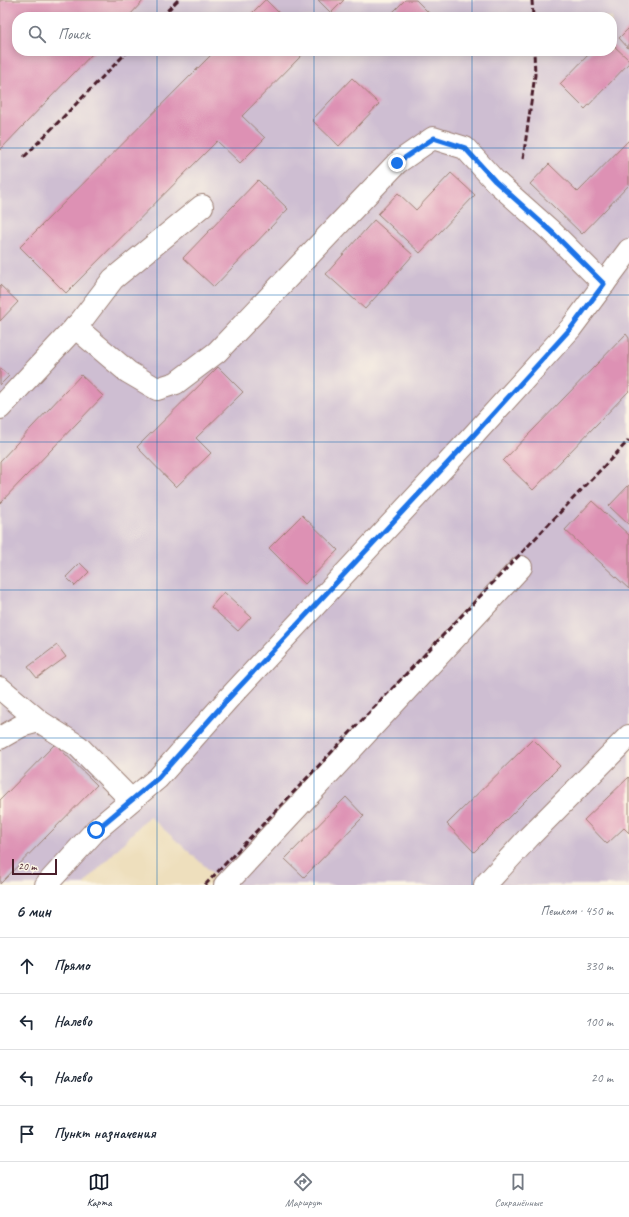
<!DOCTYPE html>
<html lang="ru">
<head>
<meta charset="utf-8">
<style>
  body { margin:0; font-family:Caveat,sans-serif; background:#f2f2f3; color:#1f2937 }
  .scale { position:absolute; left:12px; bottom:10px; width:45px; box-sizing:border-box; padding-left:4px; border:2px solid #4a1f2b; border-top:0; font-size:11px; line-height:14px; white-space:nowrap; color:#4a1f2b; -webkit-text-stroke:3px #fcf5e5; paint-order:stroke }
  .stop { position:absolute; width:12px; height:12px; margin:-9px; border:3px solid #1a73e8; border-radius:50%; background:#fff }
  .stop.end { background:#1a73e8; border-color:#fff; box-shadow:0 1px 4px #0008 }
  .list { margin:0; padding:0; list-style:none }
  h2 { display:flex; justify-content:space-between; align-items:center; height:52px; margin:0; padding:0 16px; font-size:17px }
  h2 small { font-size:13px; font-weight:400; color:#747a83 }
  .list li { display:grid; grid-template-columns:26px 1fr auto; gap:12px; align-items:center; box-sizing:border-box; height:56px; padding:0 16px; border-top:1px solid #e0e1e3 }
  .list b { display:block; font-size:15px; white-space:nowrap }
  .list em { font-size:13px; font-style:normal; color:#747a83 }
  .icon { flex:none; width:22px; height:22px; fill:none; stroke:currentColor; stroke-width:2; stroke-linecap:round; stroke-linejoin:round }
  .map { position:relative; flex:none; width:629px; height:885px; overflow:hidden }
  .search { position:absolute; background:#fff; box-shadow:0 2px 10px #0003; left:12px; right:12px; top:12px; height:44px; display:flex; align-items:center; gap:10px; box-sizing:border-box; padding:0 14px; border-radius:16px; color:#747a83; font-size:15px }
  .sheet { height:276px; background:#fff }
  nav { display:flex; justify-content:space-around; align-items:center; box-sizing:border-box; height:56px; border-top:1px solid #e0e1e3; background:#fff; font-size:11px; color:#747a83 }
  nav a { display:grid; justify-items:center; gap:2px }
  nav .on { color:#111827 }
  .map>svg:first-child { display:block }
</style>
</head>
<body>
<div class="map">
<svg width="629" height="885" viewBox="0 0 629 885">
  <rect width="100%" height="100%" fill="#fcf5e5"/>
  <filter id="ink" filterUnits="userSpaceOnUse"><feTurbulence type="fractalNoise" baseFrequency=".025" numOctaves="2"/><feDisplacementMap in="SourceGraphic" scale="8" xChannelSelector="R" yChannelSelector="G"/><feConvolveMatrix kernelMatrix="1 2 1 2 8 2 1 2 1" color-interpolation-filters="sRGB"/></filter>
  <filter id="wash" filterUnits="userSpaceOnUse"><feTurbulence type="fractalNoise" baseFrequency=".012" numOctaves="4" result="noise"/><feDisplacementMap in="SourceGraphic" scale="16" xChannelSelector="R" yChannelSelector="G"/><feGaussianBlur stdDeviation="0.9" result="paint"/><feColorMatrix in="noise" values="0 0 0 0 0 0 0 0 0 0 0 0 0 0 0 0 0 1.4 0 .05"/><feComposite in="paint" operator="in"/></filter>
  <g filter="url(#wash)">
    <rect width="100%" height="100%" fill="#eedfbd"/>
    <path fill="#cebed2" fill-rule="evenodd" d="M 0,0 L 629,0 L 629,885 L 226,885 L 149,816 L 83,885 L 0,885 ZM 17,17 L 612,17 L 612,51 L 17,51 Z"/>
    <g id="blocks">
      <g fill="#dd91b4">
        <path d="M 0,0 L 144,0 L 128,17 L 17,17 L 17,51 L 95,51 L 0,150 Z"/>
        <path d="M 265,0 L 266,0 L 283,17 L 248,17 Z"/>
        <path d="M 318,0 L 344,0 L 331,13 Z"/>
        <path d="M 405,0 L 416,0 L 429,13 L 425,17 L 396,17 L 392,13 Z"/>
        <path d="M 629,28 L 629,49 L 619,38 Z"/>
        <path d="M 612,44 L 629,60 L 629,63 L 585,109 L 560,84 L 592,51 L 612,51 Z"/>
        <path d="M 215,51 L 306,51 L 242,116 L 265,138 L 240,163 L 217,141 L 66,293 L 20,247 Z"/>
        <path d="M 352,78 L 379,104 L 339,146 L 312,120 Z"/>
        <path d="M 629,140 L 629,185 L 582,234 L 530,184 L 549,164 L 578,192 Z"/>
        <path d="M 451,173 L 475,195 L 420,253 L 378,214 L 398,193 L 416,210 Z"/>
        <path d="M 258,180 L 288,209 L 214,287 L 183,258 Z"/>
        <path d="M 374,220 L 413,255 L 365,309 L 326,274 Z"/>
        <path d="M 0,285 L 18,302 L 0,321 Z"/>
        <path d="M 626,334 L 629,338 L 629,391 L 533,490 L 503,461 Z"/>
        <path d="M 218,367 L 243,392 L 196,438 L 211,453 L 176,487 L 137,447 Z"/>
        <path d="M 0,368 L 9,376 L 0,385 Z"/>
        <path d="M 81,375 L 103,396 L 0,503 L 0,461 Z"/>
        <path d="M 629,485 L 629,525 L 609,506 Z"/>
        <path d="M 592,501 L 629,535 L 629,589 L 565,530 Z"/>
        <path d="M 302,515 L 338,550 L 305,584 L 269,548 Z"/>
        <path d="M 80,563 L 89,572 L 75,586 L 66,577 Z"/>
        <path d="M 224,592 L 251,617 L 238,631 L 211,607 Z"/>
        <path d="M 57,645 L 66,657 L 37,678 L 28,667 Z"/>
        <path d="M 533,739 L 560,766 L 474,852 L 447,824 Z"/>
        <path d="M 55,744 L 97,785 L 0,884 L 0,800 Z"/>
        <path d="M 629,777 L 629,833 L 624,828 L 607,844 L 584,820 Z"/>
        <path d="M 346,797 L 364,816 L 304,877 L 285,859 Z"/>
      </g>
    </g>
  </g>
  <g filter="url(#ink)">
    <use href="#blocks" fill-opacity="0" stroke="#9c7f74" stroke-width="1"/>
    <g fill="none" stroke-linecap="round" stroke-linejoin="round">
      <g stroke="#9c7f74" stroke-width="24">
        <g id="minor">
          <path d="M 75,327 L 128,372 L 157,389 L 176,383 L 217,352 L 397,163 L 433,138 L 465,148 L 495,181 L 552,232 L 604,284"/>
          <path d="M 0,408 L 81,321 L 113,279 L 202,206"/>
          <path d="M 0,688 L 39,721"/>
          <path d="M 0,738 L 21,726 L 39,721 L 78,746 L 131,800"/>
          <path d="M 46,885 L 96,830 L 158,778 L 228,699 L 472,437 L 571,328 L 629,250"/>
          <path d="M 225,885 L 521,567"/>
          <path d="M 485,885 L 529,837 L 629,736"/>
        </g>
      </g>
      <use href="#minor" stroke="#fff" stroke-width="22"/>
      <g stroke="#4a1f2b" stroke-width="3" stroke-dasharray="6 3" stroke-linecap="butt">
        <path d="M 532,0 L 533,17"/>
        <path d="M 161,17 L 178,0"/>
        <path d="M 24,157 L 128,51"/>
        <path d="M 523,159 L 535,75 L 534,51"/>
        <path d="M 205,885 L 629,440"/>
      </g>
    </g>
  </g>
  <g fill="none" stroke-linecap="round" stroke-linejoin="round" filter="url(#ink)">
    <path stroke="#1a73e8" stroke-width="5" d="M 96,830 L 158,778 L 228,699 L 472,437 L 571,328 L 604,284 L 552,232 L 495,181 L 465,148 L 434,138 L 397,163"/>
  </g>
  <path fill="none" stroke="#1f6fb2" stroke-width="1" stroke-opacity="0.55" d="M 157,0 L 157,17M 314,0 L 314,17M 472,0 L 472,17M 157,51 L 157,885M 314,51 L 314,885M 472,51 L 472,885M 0,148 L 629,148M 0,295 L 629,295M 0,442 L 629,442M 0,590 L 629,590M 0,738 L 629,738"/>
</svg>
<div class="scale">20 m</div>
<div class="stop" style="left:96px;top:830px"></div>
<div class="stop end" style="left:397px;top:163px"></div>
<div class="search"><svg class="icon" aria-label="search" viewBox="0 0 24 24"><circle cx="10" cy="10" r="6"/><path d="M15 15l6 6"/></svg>Поиск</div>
</div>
<section class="sheet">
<h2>6 мин<small>Пешком · 450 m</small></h2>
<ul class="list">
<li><svg class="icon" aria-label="ahead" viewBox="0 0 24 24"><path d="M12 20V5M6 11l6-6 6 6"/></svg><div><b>Прямо</b></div><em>330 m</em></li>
<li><svg class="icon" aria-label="left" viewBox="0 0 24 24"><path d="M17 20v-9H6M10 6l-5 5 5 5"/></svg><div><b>Налево</b></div><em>100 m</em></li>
<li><svg class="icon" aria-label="left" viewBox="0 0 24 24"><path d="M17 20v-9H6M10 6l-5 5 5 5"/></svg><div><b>Налево</b></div><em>20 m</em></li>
<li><svg class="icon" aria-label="arrive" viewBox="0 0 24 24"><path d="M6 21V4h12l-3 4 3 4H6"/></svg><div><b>Пункт назначения</b></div></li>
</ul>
</section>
<nav>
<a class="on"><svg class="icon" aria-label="map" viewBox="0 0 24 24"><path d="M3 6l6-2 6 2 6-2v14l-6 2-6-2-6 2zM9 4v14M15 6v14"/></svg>Карта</a>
<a><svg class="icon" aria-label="directions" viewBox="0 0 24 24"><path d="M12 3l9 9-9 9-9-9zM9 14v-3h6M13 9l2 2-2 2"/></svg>Маршрут</a>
<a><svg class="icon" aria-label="saved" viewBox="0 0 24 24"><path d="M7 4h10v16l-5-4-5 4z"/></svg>Сохранённые</a>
</nav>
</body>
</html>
